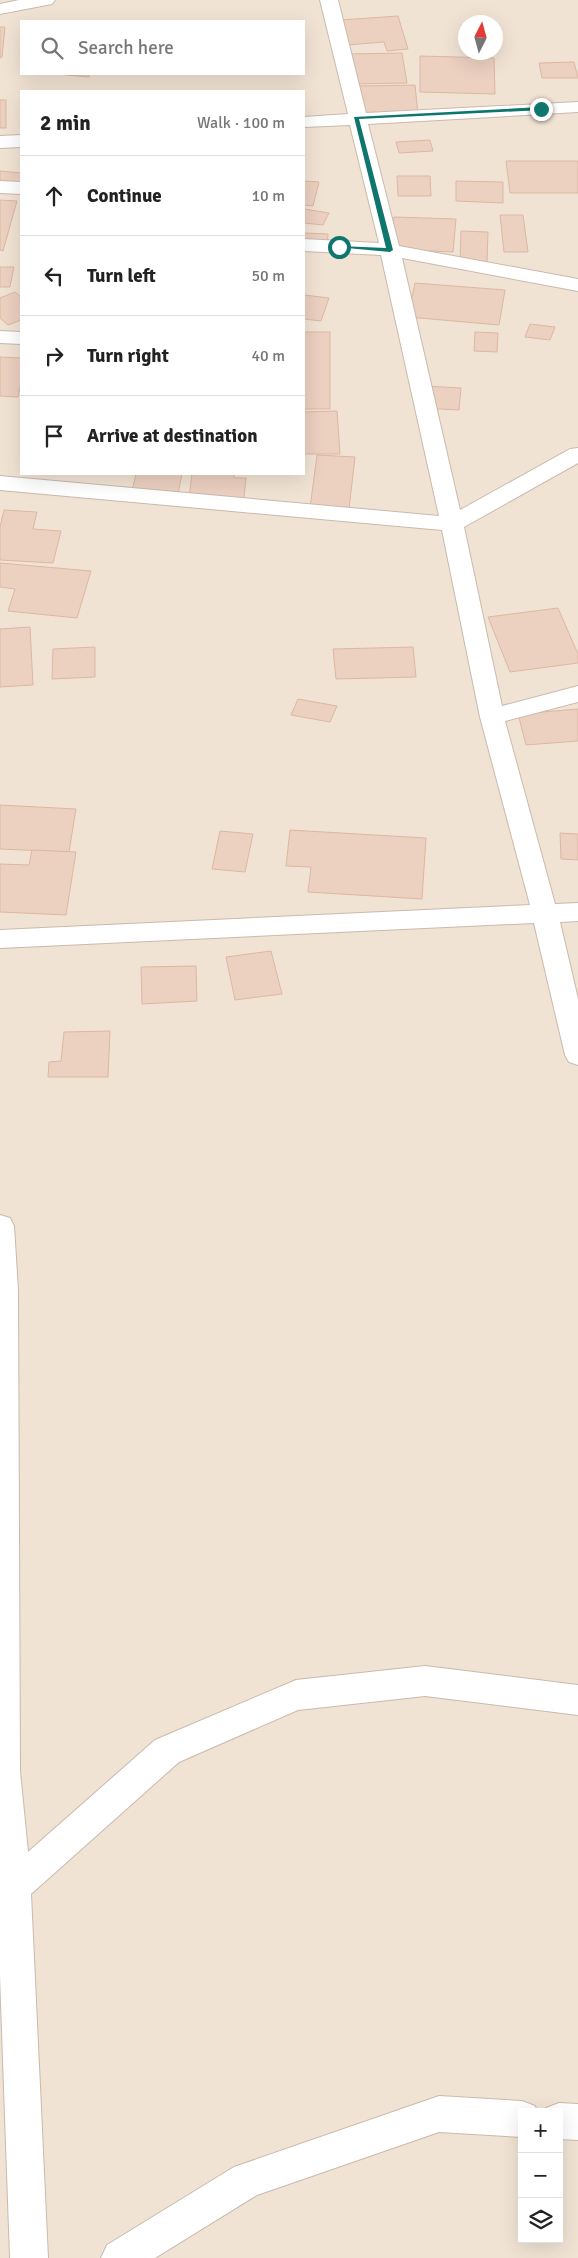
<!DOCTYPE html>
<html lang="en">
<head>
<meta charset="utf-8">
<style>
  body { margin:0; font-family:Signika,sans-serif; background:#f6f6f6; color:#222 }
  .controls { position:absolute; right:15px; bottom:15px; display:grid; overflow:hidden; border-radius:0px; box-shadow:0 5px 20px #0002 }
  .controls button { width:45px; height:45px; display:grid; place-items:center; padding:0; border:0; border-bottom:1px solid #e0e0e0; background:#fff; color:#222; font:25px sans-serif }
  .compass { position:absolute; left:458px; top:15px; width:45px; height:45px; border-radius:50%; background:#fff; box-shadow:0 5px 20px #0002; rotate:6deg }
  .stop { position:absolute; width:15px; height:15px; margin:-11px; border:4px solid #0f766e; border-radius:50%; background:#fff }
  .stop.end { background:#0f766e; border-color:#fff; box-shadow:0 1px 5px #0008 }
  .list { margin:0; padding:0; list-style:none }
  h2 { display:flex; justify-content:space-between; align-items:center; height:65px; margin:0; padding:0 20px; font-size:21px }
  h2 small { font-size:16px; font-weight:400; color:#767676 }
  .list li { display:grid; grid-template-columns:32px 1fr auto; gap:15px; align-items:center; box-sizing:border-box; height:80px; padding:0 20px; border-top:1px solid #e0e0e0 }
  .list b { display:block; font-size:19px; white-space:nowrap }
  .list em { font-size:16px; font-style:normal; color:#767676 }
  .icon { flex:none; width:28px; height:28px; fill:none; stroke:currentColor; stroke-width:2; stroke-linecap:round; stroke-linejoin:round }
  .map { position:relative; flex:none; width:578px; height:2258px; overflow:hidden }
  .search { position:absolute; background:#fff; box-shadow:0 5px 20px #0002; left:20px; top:20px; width:285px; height:55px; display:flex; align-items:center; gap:12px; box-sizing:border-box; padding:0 18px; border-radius:0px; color:#767676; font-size:19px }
  .panel { position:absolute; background:#fff; box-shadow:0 5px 20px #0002; left:20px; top:90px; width:285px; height:385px; border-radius:0px }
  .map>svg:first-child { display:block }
</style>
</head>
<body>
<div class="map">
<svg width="578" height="2258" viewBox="0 0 578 2258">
  <rect width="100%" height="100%" fill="#faf1e5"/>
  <path fill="#f1e3d4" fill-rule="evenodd" d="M 0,0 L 578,0 L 578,2258 L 0,2258 ZM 21,21 L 304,21 L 304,74 L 21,74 ZM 466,22 L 496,22 L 496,52 L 466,52 ZM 21,91 L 304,91 L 304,474 L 21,474 ZM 522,2112 L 559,2112 L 559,2239 L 522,2239 Z"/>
  <g fill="#ecd0c0" stroke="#ddb7a2">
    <path d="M 398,16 L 408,49 L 387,51 L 384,42 L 347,45 L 340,20 Z"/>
    <path d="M 0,27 L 5,27 L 2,57 L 0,58 Z"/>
    <path d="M 402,53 L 407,83 L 351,84 L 348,54 Z"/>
    <path d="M 420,56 L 494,58 L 495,94 L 420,92 Z"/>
    <path d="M 574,62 L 578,78 L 542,78 L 539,63 Z"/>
    <path d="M 56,74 L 89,74 L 89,77 Z"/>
    <path d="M 415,85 L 418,114 L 360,114 L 358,86 Z"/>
    <rect x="0" y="100" width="6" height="28"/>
    <path d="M 430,140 L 433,151 L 399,153 L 396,142 Z"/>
    <path d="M 506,161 L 578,161 L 578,193 L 510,193 Z"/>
    <path d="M 0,171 L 21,173 L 21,191 L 0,189 Z"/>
    <path d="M 397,176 L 430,176 L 431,196 L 398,196 Z"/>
    <path d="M 304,181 L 319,182 L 313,206 L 304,205 Z"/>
    <path d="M 456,181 L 503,182 L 503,203 L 456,201 Z"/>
    <path d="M 0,200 L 17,201 L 3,251 L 0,250 Z"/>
    <path d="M 304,209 L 329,213 L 323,225 L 304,223 Z"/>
    <path d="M 500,215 L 523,215 L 528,252 L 504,252 Z"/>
    <path d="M 394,217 L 456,219 L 453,252 L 390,249 Z"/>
    <path d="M 461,231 L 488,232 L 487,263 L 460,262 Z"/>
    <path d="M 304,233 L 328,234 L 327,248 L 304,247 Z"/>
    <path d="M 0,267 L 14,267 L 10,287 L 0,287 Z"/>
    <path d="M 415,283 L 505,290 L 499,325 L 408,317 Z"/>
    <path d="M 15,292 L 21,297 L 21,320 L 8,325 L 0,318 L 0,298 Z"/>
    <path d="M 304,295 L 329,298 L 321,321 L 304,319 Z"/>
    <path d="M 530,324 L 555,327 L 550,340 L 525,337 Z"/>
    <rect x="304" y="332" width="26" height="77"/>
    <path d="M 475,332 L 498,333 L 497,352 L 474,351 Z"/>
    <path d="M 0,357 L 21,358 L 21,383 L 18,397 L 0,396 Z"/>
    <path d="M 424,386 L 461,388 L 459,410 L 422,408 Z"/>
    <path d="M 337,411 L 340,454 L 304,454 L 304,412 Z"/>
    <path d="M 317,455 L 355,457 L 349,509 L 310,508 Z"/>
    <path d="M 136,474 L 182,474 L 178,494 L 132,491 Z"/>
    <path d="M 192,474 L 234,474 L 234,478 L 246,478 L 243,507 L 188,505 Z"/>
    <path d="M 4,510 L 37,512 L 33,529 L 61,531 L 53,563 L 0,560 L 0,527 Z"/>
    <path d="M 0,563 L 91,571 L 77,618 L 8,611 L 15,589 L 0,587 Z"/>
    <path d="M 558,608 L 578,654 L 578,663 L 510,672 L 488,617 Z"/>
    <path d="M 30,627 L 33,685 L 0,687 L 0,629 Z"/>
    <path d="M 95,647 L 95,677 L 52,679 L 53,649 Z"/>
    <path d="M 413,647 L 416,677 L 336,679 L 333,649 Z"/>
    <path d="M 298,699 L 337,706 L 330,722 L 291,715 Z"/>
    <path d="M 578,709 L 578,741 L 526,745 L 518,714 Z"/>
    <path d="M 0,805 L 76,809 L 69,852 L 0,849 Z"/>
    <path d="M 290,830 L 426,838 L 422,899 L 308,892 L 311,867 L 286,866 Z"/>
    <path d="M 220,831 L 253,834 L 245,872 L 212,869 Z"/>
    <path d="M 560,833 L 578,834 L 578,860 L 561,859 Z"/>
    <path d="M 32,850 L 76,852 L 66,915 L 0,912 L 0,864 L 29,865 Z"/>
    <path d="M 271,951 L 282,994 L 235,1000 L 226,957 Z"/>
    <path d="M 196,966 L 197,1001 L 142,1004 L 141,967 Z"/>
    <path d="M 110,1031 L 108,1077 L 48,1077 L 49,1062 L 61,1061 L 64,1032 Z"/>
  </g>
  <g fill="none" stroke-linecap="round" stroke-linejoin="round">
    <g stroke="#cab9ad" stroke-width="2">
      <g id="street">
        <path d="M 19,0 L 55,0 L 52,4 L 0,14 L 0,4 Z"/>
        <path d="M 320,0 L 338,0 L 366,113 L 578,102 L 578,112 L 368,124 L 399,246 L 578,279 L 578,291 L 402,258 L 460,510 L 570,449 L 578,448 L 578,463 L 464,527 L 502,706 L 578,686 L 578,702 L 505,721 L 555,904 L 578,903 L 578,921 L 560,922 L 578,999 L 578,1065 L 569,1062 L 565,1055 L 534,923 L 0,948 L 0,930 L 530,905 L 480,717 L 442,530 L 0,490 L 0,476 L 439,516 L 381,255 L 304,251 L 304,239 L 379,243 L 350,125 L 304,127 L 304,117 L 348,114 Z"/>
        <path d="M 21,135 L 21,147 L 0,148 L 0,136 Z"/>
        <path d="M 0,181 L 21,182 L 21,194 L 0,193 Z"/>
        <path d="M 0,331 L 21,332 L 21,344 L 0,343 Z"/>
        <path d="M 0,1215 L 10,1218 L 14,1226 L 18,1290 L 20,1771 L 28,1852 L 155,1740 L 296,1680 L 425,1666 L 578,1685 L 578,1715 L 425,1696 L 298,1710 L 179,1762 L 31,1894 L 48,2258 L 10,2258 L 0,1975 Z"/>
        <path d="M 439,2096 L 522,2101 L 535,2106 L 537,2112 L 522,2112 L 522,2137 L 439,2132 L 257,2195 L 155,2258 L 101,2258 L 107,2245 L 234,2167 Z"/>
        <path d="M 559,2103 L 578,2104 L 578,2140 L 559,2139 L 559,2112 L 545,2112 L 546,2108 Z"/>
      </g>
    </g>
    <use href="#street" fill="#fff" fill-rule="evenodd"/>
  </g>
  <path fill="#0f766e" d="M 541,107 L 543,110 L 359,119 L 393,250 L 390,252 L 336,247 L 339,246 L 386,248 L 354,117 Z"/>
</svg>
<div class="controls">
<button>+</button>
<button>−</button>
<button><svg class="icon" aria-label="layers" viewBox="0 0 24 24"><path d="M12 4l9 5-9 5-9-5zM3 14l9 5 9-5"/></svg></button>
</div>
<svg class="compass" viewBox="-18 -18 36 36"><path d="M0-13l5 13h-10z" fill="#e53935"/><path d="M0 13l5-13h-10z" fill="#767676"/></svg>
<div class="stop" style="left:339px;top:247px"></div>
<div class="stop end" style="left:541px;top:109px"></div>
<div class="search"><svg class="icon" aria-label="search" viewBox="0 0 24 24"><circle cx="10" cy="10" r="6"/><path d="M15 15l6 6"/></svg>Search here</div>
<section class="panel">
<h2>2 min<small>Walk · 100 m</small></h2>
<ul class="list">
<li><svg class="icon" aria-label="ahead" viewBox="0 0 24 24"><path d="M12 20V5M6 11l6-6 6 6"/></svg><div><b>Continue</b></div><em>10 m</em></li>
<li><svg class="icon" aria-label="left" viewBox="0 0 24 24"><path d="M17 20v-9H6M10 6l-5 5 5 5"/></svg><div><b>Turn left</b></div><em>50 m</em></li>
<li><svg class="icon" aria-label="right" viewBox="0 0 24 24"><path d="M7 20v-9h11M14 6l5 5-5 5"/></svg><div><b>Turn right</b></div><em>40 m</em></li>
<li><svg class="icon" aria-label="arrive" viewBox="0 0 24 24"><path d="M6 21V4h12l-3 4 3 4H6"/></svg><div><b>Arrive at destination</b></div></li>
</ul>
</section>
</div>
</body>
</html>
